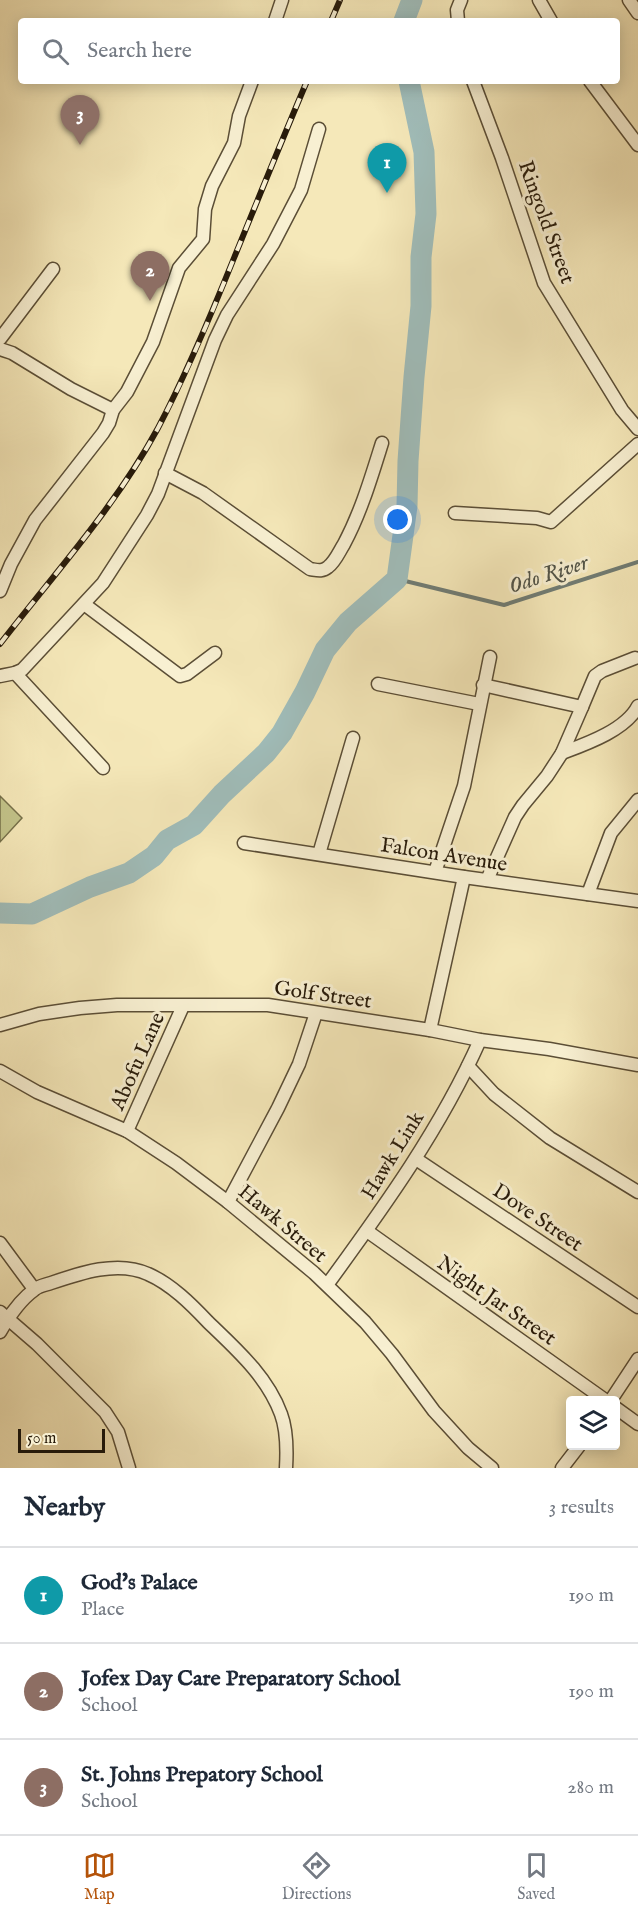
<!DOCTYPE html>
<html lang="en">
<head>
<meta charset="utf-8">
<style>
  body { margin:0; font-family:"IM FELL English",serif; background:#f2f2f3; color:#1f2937 }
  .controls { position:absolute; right:18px; bottom:18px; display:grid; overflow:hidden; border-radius:6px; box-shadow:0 3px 15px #0003 }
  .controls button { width:54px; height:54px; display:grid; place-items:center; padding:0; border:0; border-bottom:2px solid #e0e1e3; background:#fff; color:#1f2937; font:30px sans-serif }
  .scale { position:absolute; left:18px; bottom:15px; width:87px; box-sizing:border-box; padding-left:6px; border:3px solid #281b0a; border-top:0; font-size:16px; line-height:21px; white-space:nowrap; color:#281b0a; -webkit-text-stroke:4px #f8f0d2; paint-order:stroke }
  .you { position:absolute; left:398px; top:520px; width:21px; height:21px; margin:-15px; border:4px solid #fff; border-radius:50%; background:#1a73e8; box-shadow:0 0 0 9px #1a73e833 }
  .badge { display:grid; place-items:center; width:39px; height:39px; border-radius:50%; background:#b45309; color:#fff; font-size:20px; font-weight:700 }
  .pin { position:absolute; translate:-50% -50px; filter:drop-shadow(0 2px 3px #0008) }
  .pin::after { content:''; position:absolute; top:32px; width:21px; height:18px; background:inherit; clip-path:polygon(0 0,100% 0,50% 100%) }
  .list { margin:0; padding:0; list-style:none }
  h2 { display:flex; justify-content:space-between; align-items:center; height:78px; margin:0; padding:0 24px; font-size:26px }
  h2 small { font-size:20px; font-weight:400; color:#747a83 }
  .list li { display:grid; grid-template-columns:39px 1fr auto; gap:18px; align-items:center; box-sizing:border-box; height:96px; padding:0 24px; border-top:2px solid #e0e1e3 }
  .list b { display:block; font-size:22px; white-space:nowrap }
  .list p { margin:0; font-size:20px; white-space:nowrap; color:#747a83 }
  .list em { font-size:20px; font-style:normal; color:#747a83 }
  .icon { flex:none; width:33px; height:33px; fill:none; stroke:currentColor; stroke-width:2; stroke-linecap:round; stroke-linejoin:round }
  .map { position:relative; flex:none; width:638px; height:1468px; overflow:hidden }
  .search { position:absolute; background:#fff; box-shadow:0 3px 15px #0003; left:18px; right:18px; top:18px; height:66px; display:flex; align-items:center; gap:15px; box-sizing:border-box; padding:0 21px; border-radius:6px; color:#747a83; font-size:22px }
  .sheet { height:366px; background:#fff }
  nav { display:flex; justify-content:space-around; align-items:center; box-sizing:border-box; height:84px; border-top:2px solid #e0e1e3; background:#fff; font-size:16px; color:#747a83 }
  nav a { display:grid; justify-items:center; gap:3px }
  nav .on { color:#b45309 }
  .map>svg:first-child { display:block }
</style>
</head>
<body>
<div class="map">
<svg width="638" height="1468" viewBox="0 0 638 1468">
  <rect width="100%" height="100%" fill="#f5e8b9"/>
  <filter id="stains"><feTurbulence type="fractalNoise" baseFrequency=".00333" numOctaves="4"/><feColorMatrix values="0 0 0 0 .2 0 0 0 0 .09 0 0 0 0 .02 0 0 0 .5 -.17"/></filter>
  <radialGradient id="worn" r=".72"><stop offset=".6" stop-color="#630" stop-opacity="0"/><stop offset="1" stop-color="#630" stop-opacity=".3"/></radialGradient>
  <path fill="#c3c48a" stroke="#76704a" stroke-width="1.5" d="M 0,796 L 22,818 L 0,842 Z"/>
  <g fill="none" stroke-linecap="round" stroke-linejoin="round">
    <path stroke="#707c74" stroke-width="4" d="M 397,579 L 504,605 L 638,562"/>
    <g stroke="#a0bdba" stroke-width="21">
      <path d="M 404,21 L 412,0"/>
      <path d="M 0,913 L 32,914 L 90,887 L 129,873 L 154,856 L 167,840 L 194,825 L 222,794 L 266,753 L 282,733 L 305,692 L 325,650 L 348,622 L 397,579 L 407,506 L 408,461 L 414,377 L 421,306 L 421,257 L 426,214 L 424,152 L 409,81"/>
    </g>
    <g stroke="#5b4e36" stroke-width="15">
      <g id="minor">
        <path d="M 539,0 L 551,21"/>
        <path d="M 629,0 L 638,13"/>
        <path d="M 275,21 L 282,0"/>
        <path d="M 458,21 L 457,10 L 461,0"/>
        <path d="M 473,81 L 502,158 L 544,283 L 622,410 L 638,429"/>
        <path d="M 590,81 L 638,145"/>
        <path d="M 0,339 L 53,269"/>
        <path d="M 0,349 L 12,353 L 71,389 L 113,410"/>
        <path d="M 165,473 L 203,493 L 310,569 C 317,570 322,572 328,567 C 335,562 339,552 344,544 C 361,512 371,478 382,443"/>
        <path d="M 455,513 L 537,518 L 551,522 L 638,444"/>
        <path d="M 0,591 L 11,564 L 35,520 L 103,433 L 109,423 L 113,410 L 127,392 L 153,342 L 179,268 L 203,239 L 205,209 L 212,186 L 234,143 L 239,116 L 252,81"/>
        <path d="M 84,604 L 180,676 L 187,674 L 215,653"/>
        <path d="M 15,673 L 103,768"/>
        <path d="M 0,676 L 15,673 L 22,670 L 103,583 L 147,515 L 158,494 L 215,340 L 227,315 L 273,244 L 301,190 L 319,129"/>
        <path d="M 378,684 L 479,704"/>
        <path d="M 483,685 L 582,707 L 562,753 L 547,776 L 523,805 L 515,817 L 487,880"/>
        <path d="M 582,707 L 595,676 L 602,671 L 635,658"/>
        <path d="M 562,753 C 586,744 626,730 638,706"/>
        <path d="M 244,843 L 464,877 L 638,901"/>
        <path d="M 319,854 L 353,738"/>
        <path d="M 435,872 L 464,786 L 490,657"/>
        <path d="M 588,894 L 611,833 L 638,800"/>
        <path d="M 0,1025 L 39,1014 L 80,1008 L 117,1005 L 268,1005 L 430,1030 L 480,1040 L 549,1049 L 638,1065"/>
        <path d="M 430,1030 L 464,877"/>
        <path d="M 468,1066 L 494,1094 L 550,1138 L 638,1192"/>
        <path d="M 0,1071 L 37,1092 L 127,1131 L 176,1163 L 228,1202 L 314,1273 L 365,1322 L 392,1354 L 434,1411 L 468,1448 L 492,1468"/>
        <path d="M 127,1131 L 183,1006"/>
        <path d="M 416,1159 L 638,1307"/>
        <path d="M 228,1202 L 278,1108 L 299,1064 L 316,1013"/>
        <path d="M 367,1231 L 605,1400"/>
        <path d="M 0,1243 L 34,1289"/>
        <path d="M 327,1285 C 384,1207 441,1128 480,1040"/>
        <path d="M 0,1312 L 37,1344 L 105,1412 L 118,1432 L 129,1468"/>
        <path d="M 0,1332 C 8,1318 20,1300 34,1290 C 38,1286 45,1285 51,1283 C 80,1273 118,1260 148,1274 C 171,1284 191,1304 208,1322 C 236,1349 267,1376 281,1414 C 287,1430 287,1451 286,1468"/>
        <path d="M 611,1400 L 638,1359"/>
        <path d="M 616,1408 L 638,1424"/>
        <path d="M 562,1468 L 579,1446"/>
      </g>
    </g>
    <use href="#minor" stroke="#f8f0d2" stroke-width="12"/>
    <g stroke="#281b0a" stroke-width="6">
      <g id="rail">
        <path d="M 331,21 L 340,0"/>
        <path d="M 0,644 C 54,574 116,506 158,428 C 187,373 211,315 234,258 C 258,199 282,140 307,81"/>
      </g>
    </g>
    <use href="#rail" stroke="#f8f0d2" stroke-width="4" stroke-dasharray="11" stroke-linecap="butt"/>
  </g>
  <g text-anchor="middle" stroke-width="6" stroke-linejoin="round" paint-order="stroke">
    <g font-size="21" fill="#281b0a" stroke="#f8f0d2">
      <text transform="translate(547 222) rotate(70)" y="7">Ringold Street</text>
      <text transform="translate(444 854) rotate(9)" y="7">Falcon Avenue</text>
      <text transform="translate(323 994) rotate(8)" y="7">Golf Street</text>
      <text transform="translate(137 1061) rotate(-66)" y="7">Abofu Lane</text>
      <text transform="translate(392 1155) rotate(-58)" y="7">Hawk Link</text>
      <text transform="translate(538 1217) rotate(34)" y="7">Dove Street</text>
      <text transform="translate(283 1223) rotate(40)" y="7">Hawk Street</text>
      <text transform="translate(497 1300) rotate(35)" y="7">Night Jar Street</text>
    </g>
    <g font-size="22" font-style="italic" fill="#525448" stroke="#f8f0d2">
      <text transform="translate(548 573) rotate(-18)" y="8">Odo River</text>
    </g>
  </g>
  <rect width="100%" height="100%" filter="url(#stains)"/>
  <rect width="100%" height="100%" fill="url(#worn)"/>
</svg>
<div class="controls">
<button><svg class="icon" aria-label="layers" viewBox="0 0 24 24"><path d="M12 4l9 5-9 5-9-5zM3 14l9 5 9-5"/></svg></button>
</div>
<div class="scale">50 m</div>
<div class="you"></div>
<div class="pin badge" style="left:387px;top:193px;background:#0f9aa8">1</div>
<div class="pin badge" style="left:150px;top:301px;background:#8d6e63">2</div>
<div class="pin badge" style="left:80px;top:145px;background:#8d6e63">3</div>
<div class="search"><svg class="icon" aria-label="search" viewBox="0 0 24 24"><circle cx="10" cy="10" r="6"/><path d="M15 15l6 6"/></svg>Search here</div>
</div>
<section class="sheet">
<h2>Nearby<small>3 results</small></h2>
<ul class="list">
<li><span class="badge" style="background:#0f9aa8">1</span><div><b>God's Palace</b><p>Place</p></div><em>190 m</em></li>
<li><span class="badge" style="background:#8d6e63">2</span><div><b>Jofex Day Care Preparatory School</b><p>School</p></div><em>190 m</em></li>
<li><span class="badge" style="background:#8d6e63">3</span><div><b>St. Johns Prepatory School</b><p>School</p></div><em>280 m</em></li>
</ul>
</section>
<nav>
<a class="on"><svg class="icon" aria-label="map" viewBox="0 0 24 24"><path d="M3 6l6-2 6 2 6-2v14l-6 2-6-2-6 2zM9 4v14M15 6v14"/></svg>Map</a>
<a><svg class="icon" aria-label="directions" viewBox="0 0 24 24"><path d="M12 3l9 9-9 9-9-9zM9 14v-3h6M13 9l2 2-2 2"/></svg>Directions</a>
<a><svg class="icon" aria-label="saved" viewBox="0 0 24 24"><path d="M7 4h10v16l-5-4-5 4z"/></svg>Saved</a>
</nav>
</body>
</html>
